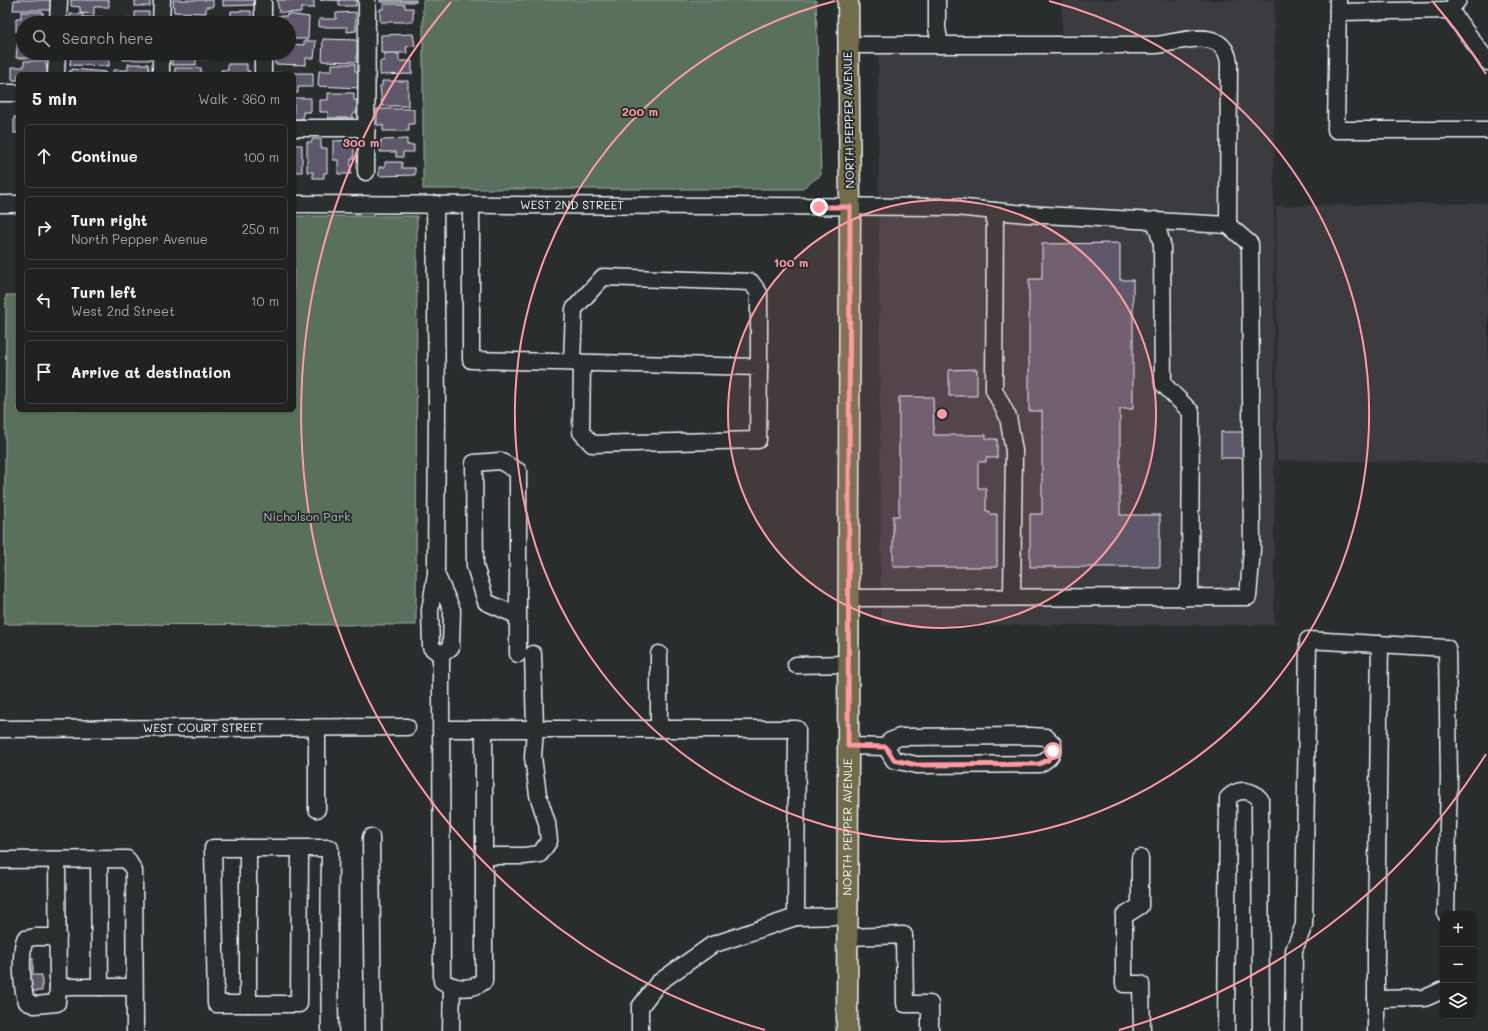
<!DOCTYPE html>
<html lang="en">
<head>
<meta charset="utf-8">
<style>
  body { margin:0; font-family:Mali,sans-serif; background:#2d2f2f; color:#f1f3f6 }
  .controls { position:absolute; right:12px; bottom:12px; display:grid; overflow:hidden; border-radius:6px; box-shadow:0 1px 3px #0004 }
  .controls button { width:36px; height:36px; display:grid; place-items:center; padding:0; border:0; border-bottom:1px solid #3d3f40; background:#202222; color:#f1f3f6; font:20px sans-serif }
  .stop { position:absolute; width:12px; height:12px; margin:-9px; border:3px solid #ff9aa2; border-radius:50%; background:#fff }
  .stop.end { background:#ff9aa2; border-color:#fff; box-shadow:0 1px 4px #0008 }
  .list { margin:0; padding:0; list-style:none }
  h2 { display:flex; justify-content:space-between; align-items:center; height:52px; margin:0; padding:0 16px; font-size:17px }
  h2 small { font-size:13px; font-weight:400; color:#a2a4a5 }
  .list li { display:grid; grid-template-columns:26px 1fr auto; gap:12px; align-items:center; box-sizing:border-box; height:64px; margin:0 8px 8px; padding:0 8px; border:1px solid #3d3f40; border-radius:6px }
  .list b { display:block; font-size:15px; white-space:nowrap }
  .list p { margin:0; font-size:13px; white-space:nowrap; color:#a2a4a5 }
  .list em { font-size:13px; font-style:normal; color:#a2a4a5 }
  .icon { flex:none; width:22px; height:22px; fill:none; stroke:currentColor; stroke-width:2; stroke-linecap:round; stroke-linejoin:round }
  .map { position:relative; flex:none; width:1488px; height:1031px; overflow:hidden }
  .search { position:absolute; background:#202222; box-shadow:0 1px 3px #0004; left:16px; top:16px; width:280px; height:44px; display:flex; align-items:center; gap:10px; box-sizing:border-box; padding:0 14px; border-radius:22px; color:#a2a4a5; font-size:15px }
  .panel { position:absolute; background:#202222; box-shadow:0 1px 3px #0004; left:16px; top:72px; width:280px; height:340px; border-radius:6px }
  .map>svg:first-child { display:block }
</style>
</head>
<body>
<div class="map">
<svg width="1488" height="1031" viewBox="0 0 1488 1031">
  <rect width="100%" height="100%" fill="#2a2d2e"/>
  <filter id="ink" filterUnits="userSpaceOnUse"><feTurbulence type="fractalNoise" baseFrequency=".025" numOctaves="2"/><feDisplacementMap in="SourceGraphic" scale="8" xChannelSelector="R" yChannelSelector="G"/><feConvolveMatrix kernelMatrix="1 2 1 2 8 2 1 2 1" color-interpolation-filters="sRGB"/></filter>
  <g filter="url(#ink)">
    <g fill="#3a3a40">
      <path d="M 1062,0 L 1274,0 L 1274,625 L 881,625 L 878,38 L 1062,38 Z"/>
      <path d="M 1488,203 L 1488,463 L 1277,460 L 1276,206 Z"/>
    </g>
    <g fill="#59705c" stroke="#a0b0aa">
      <path d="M 423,0 L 816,0 L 821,175 L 801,189 L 423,189 Z"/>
      <path d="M 294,216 L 417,216 L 416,625 L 4,624 L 6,295 L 18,295 L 18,410 L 294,410 Z"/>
    </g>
    <g fill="#5f596b" stroke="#e8f1f8">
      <path d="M 14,0 L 52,0 L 52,10 L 13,10 Z"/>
      <path d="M 71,0 L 109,0 L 109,7 L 94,7 L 94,14 L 80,13 L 80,7 L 71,6 Z"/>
      <rect x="135" y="0" width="15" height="6"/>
      <path d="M 173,0 L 213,0 L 213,7 L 206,7 L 206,13 L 174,12 Z"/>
      <path d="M 223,0 L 254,0 L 254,5 L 223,6 Z"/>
      <path d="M 277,0 L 314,0 L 314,8 L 301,8 L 301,13 L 279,12 Z"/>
      <path d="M 320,0 L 358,0 L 356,0 L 356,6 L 339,6 L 339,0 Z"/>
      <rect x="380" y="0" width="36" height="2"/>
      <path d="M 383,4 L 405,4 L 405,8 L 413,8 L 413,22 L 380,22 L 380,9 L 383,9 Z"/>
      <path d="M 231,11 L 251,11 L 251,18 L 255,18 L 255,23 L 223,23 L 223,18 L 231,18 Z"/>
      <path d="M 21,12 L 43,12 L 43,19 L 51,19 L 51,23 L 23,23 L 23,32 L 16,32 L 16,18 L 21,18 Z"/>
      <path d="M 135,12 L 149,12 L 149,18 L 154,19 L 154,23 L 119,23 L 119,19 L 135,19 Z"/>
      <path d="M 356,12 L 356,31 L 347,32 L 347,27 L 319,27 L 319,19 L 336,19 L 336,13 Z"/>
      <path d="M 70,14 L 83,14 L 83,17 L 103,17 L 103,23 L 70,23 Z"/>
      <path d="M 287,14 L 309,17 L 308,39 L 289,39 L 289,23 L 277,23 L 277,16 L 287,16 Z"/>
      <path d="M 182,16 L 198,16 L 198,21 L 211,23 L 173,23 L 173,21 L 182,22 Z"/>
      <path d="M 413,34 L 415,46 L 406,47 L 407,53 L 381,53 L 381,35 Z"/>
      <path d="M 18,37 L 23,37 L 23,53 L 50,53 L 50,58 L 16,58 Z"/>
      <path d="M 323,39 L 357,40 L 357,62 L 322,61 Z"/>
      <path d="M 304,41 L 316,41 L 314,58 L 306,58 L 306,65 L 275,64 L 274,53 L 289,53 L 289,44 L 304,45 Z"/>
      <path d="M 71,53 L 105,53 L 105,59 L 109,60 L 109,66 L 70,65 Z"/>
      <path d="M 120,53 L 151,53 L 151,54 L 150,60 L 123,60 L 123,54 Z"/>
      <path d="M 172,53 L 210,53 L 210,59 L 196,59 L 196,65 L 172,65 Z"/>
      <rect x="244" y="53" width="10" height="5"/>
      <path d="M 384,54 L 399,54 L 399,61 L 412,61 L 412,74 L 380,75 L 380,61 L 384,61 Z"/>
      <path d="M 24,61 L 45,61 L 48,74 L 18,74 L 18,80 L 12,80 L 12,67 L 24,67 Z"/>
      <path d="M 128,64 L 148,64 L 150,74 L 113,74 L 113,70 L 128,70 Z"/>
      <path d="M 228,64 L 247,64 L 247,71 L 250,71 L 250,74 L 221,74 L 221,70 L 228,70 Z"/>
      <path d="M 332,64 L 355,64 L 355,71 L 359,71 L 359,88 L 318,86 L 319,71 L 332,71 Z"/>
      <rect x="175" y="68" width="26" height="6"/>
      <path d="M 72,69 L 106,72 L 106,74 L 69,74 L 69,71 L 72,71 Z"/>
      <path d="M 275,73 L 313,73 L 313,87 L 298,87 L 298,93 L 294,93 L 294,74 Z"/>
      <path d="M 382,81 L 408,81 L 408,106 L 382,106 L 380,86 L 382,86 Z"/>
      <path d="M 328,93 L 354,93 L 354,100 L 357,100 L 357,113 L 353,113 L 353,118 L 328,118 L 328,112 L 320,112 L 320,100 L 328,100 Z"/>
      <path d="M 294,98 L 311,98 L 311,112 L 303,112 L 303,119 L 294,119 Z"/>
      <path d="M 377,109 L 414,109 L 414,124 L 409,124 L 409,131 L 383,131 L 383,125 L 377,125 Z"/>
      <rect x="14" y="117" width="4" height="16"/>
      <path d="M 312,139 L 321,139 L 321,148 L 327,148 L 327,173 L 324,173 L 324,178 L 313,178 L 313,172 L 307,172 L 307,142 L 312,142 Z"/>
      <path d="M 407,139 L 407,145 L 414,145 L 414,152 L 403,152 L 403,157 L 396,157 L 396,152 L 380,152 L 381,140 Z"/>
      <path d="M 294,140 L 295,145 L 302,145 L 302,172 L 295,172 L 295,180 Z"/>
      <path d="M 352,140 L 354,141 L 354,159 L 351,159 L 351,174 L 338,174 L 338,160 L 333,160 L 333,141 Z"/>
      <path d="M 385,162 L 402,162 L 402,168 L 415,168 L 415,175 L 379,176 L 379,167 L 385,167 Z"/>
      <path d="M 1120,243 L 1120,280 L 1133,280 L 1133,409 L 1120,409 L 1120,515 L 1160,515 L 1160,567 L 1030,567 L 1030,514 L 1042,514 L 1042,411 L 1029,411 L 1029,279 L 1042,279 L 1042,244 Z"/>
      <path d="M 977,369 L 977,396 L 949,396 L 949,370 Z"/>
      <path d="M 899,397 L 933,397 L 934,435 L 986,435 L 986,439 L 997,439 L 997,458 L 986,458 L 986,462 L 978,462 L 978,488 L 986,488 L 986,511 L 989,511 L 990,514 L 997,514 L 997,567 L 893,567 L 893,516 L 899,516 Z"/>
      <rect x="1221" y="432" width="23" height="26"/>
      <path d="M 23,958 L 33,958 L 33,975 L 42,975 L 42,991 L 33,991 L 33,996 L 23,996 Z"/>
    </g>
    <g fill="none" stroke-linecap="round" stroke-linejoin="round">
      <g stroke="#e8f1f8" stroke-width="19">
        <g id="minor">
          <path d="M 937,0 L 937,28 L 940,45"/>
          <path d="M 1338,0 L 1336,130 L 1488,130"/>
          <path d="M 1458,0 L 1450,10 L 1488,62"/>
          <path d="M 1338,12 L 1450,10"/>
          <path d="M 58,23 L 59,0"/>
          <path d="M 161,23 L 162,0"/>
          <path d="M 263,23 L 263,0"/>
          <path d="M 848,45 L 1131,45 C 1139,45 1148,45 1156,45 C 1181,42 1223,25 1229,62 L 1228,225"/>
          <path d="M 56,74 L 57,53"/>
          <path d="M 161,74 L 161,53"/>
          <path d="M 263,74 L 263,53"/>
          <path d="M 0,93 L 18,93"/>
          <path d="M 294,128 L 367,128"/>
          <path d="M 366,172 L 367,0"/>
          <path d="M 0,204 L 18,204"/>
          <path id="s1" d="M 294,204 L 955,207 L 1026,214 L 1228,225 L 1250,244 L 1252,549 L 1248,597 L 849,598"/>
          <path d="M 435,204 L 437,405 L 436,574 L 430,610 L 431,647 L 441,655 L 451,647 L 452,610 L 436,574"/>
          <path d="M 471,204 L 471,360 L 759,367 L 758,440 L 592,444 L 581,432 L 582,363"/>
          <path d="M 995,211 L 994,390 L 1008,417 L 1014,451 L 1012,597"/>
          <path d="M 1155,220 L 1162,244 L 1163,384 L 1191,412 L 1190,585 L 1183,598"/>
          <path d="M 572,362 L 574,309 L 603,277 L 751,282 L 759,293 L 759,367"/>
          <path d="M 518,616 L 486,602 L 475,566 L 474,463 L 500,461 L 518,471 L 518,654"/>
          <path d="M 659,654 L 659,729"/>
          <path d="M 441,655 L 441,691 L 442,981 C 455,989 472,991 484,981 L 484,729 L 441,729"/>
          <path d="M 796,665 L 849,664"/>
          <path d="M 317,728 L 317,809"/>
          <path id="s2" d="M 0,729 L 407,727"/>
          <path d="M 484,729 L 797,729 L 796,917 L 712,945 L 658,983 L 640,1007 L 640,1031"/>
          <path d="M 1030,736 L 1046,737 L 1053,744 C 1053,755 1049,759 1039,764 L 917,765 L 894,760 L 886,747 L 890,741 L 900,737 Z"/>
          <path d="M 848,746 L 886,747"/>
          <path d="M 371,837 L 373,1031"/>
          <path d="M 248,848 L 248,1004"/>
          <path d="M 300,848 L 299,1004 L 216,1004 L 213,848 L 330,848 L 329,969 L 330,1031"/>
          <path d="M 483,856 L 524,856 L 540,854 L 549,841 L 547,823 L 538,795 L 533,757 L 535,729 L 533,654"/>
          <path d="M 1140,858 L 1140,906 L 1124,916 L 1124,984 L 1141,984 L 1142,1031"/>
          <path d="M 0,860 L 127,859 L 134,871 L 135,1031"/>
          <path d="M 57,860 L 58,987 L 134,987"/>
          <path d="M 99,860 L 100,987"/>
          <path d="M 796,917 L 848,916"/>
          <path d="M 58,937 L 35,937 L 25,939 C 20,953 21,989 27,1002 L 35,1005 L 57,1003 L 58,987"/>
          <path d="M 848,937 L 904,935 L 905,1004 L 930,1004 L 930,1031"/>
          <path d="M 1376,999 L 1425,998 L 1443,990"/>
          <path d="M 451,1031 L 452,986"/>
          <path d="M 1226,1031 L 1228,798 C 1238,788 1251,789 1260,799 L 1261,1031"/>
          <path d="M 1293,1031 L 1294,950 L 1304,925 L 1308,640 L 1447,648 L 1449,777 L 1446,914"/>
          <path d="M 1376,1031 L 1376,940 L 1380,644"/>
        </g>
      </g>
      <g stroke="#e8f1f8" stroke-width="23">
        <g id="major">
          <path id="s3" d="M 847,1031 L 850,207 L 848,0"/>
        </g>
      </g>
      <use href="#minor" stroke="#2a2d2e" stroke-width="16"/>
      <use href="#major" stroke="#726c4b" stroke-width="20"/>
    </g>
  </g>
  <g fill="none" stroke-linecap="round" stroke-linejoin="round" filter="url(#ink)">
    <path stroke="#ff9aa2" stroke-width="5" d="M 819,207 L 850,207 L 848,746 L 886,747 L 894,760 L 917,765 L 1039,764 L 1048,760 L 1053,751"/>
  </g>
  <circle cx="942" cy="414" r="214" fill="#ff9aa2" fill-opacity=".12"/>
  <g fill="none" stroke="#ff9aa2" stroke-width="2">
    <circle cx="942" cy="414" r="214"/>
    <path d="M1049 1A427 427 0 1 1 835 1"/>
    <path d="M1486 754A641 641 0 0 1 1119 1030M765 1030A641 641 0 0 1 451 2M1433 2A641 641 0 0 1 1486 74"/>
  </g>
  <g text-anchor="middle" stroke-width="4" stroke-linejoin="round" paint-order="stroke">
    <g font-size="12" fill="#e8f1f8" stroke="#2a2d2e">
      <text transform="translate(849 120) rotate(-91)" y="4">NORTH PEPPER AVENUE</text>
      <text dy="4" stroke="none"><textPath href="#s1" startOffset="278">WEST 2ND STREET</textPath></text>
      <text dy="4" stroke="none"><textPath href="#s2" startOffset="203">WEST COURT STREET</textPath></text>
      <text dy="4" stroke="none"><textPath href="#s3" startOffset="204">NORTH PEPPER AVENUE</textPath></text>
    </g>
    <g font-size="12" fill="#a8b7b2" stroke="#2a2d2e">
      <text x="307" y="521">Nicholson Park</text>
    </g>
  </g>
  <circle cx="942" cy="414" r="6" fill="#ff9aa2" stroke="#2a2d2e" stroke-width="2"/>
  <g font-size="12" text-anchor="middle" font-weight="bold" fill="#ff9aa2" stroke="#2a2d2e" stroke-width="4" stroke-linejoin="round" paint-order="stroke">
    <text x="640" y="116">200 m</text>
    <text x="361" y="147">300 m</text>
    <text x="791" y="267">100 m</text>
  </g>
</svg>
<div class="controls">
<button>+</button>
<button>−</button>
<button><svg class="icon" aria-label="layers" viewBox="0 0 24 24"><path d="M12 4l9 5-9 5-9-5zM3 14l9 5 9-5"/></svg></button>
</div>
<div class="stop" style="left:1053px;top:751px"></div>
<div class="stop end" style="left:819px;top:207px"></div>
<div class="search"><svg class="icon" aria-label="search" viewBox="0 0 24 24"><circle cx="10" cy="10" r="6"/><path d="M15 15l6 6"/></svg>Search here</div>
<section class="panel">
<h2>5 min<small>Walk · 360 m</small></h2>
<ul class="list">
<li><svg class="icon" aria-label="ahead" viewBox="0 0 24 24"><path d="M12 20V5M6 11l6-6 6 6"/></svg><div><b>Continue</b></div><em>100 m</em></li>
<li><svg class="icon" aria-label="right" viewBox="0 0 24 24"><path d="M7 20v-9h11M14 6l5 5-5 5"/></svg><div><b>Turn right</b><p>North Pepper Avenue</p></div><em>250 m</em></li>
<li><svg class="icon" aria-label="left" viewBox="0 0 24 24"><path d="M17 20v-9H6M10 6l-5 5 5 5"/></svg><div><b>Turn left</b><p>West 2nd Street</p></div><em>10 m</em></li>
<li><svg class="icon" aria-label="arrive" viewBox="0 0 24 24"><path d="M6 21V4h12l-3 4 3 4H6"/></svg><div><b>Arrive at destination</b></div></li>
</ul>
</section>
</div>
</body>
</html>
